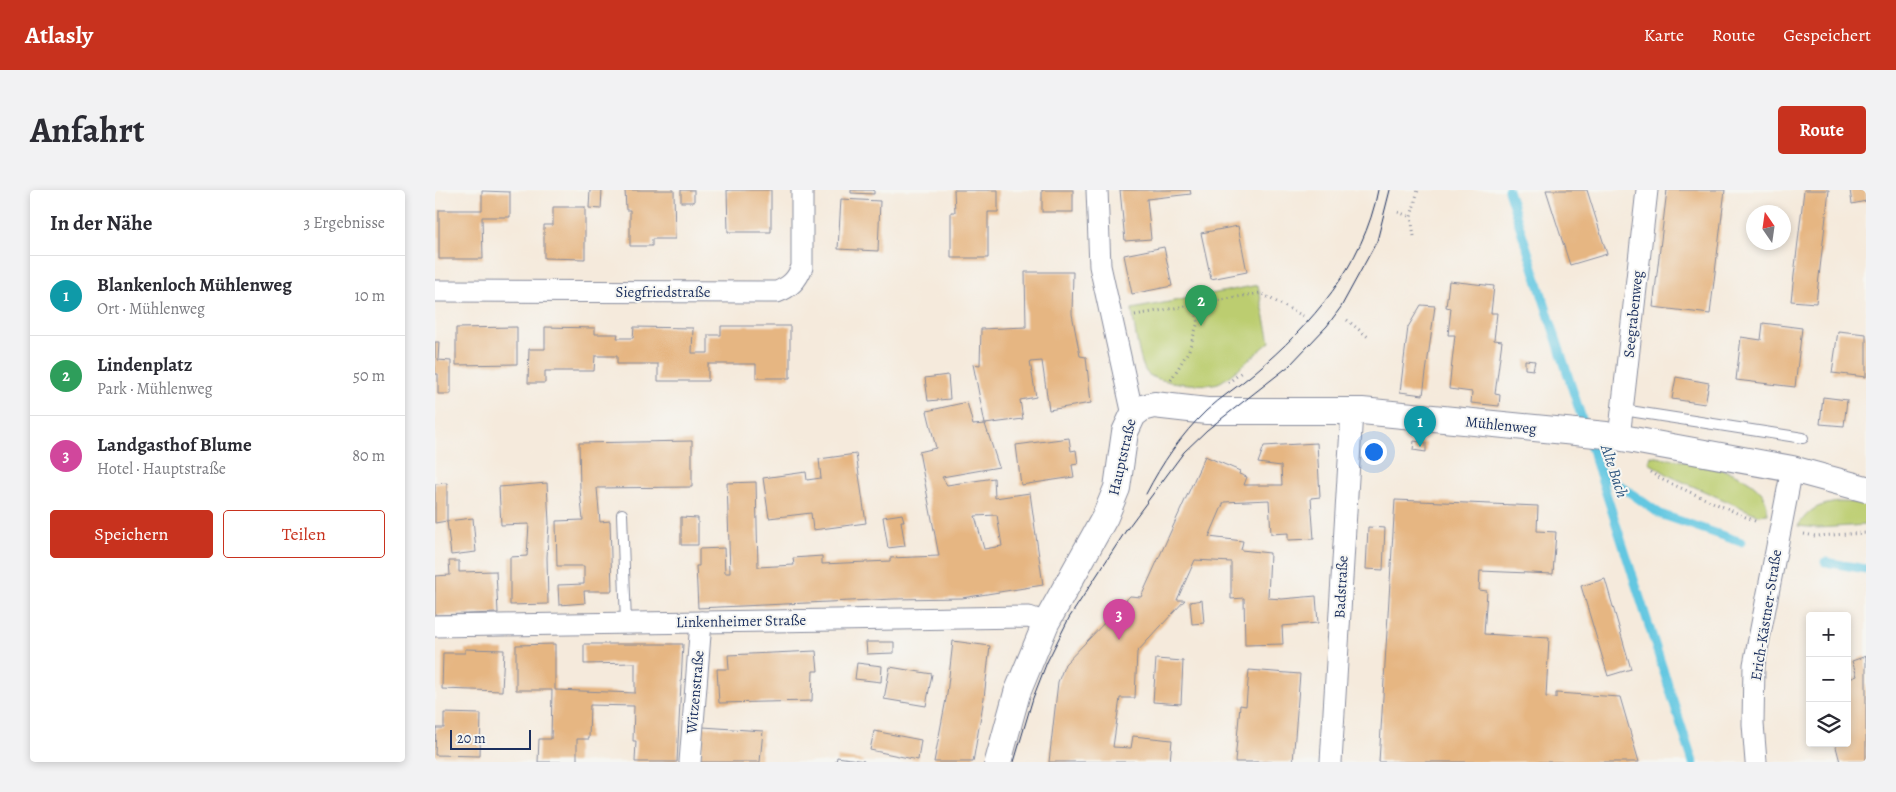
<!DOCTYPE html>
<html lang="de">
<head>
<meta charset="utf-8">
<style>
  body { margin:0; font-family:Alegreya,serif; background:#f2f2f3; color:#2b2b33 }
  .controls { position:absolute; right:15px; bottom:15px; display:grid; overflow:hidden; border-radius:5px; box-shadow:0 2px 8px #0003 }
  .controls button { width:45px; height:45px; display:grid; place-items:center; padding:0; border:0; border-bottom:1px solid #e1e1e2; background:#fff; color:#2b2b33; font:25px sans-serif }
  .compass { position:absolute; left:1311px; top:15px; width:45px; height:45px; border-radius:50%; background:#fff; box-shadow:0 2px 8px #0003; rotate:347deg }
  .scale { position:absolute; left:15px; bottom:12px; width:81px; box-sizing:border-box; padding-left:5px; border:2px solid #1b2f5e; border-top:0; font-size:14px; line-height:18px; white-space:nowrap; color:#1b2f5e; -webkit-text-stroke:4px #f6f6f2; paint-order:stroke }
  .you { position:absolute; left:938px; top:261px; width:18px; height:18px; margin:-12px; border:4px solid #fff; border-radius:50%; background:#1a73e8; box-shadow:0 0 0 8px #1a73e833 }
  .badge { display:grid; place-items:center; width:32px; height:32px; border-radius:50%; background:#c8321e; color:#fff; font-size:16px; font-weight:700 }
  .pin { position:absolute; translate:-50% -41px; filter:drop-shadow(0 1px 2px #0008) }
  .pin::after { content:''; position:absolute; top:26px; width:18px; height:15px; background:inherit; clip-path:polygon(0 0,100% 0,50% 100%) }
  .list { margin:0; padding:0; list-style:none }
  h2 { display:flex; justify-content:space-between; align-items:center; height:65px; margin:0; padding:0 20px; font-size:21px }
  h2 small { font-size:16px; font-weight:400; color:#7c7c81 }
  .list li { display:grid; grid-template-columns:32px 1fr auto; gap:15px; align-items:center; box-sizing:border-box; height:80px; padding:0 20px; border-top:1px solid #e1e1e2 }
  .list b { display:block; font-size:19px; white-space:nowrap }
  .list p { margin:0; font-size:16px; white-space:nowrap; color:#7c7c81 }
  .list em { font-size:16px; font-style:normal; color:#7c7c81 }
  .actions { display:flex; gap:10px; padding:15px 20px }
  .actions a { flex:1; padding:11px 0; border:1px solid #c8321e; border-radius:5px; text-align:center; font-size:18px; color:#c8321e }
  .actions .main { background:#c8321e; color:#fff }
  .icon { flex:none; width:28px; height:28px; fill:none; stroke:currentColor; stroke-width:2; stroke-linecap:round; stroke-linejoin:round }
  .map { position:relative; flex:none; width:1431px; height:572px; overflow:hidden; border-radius:5px }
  header { display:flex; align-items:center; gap:30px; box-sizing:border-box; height:70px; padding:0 25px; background:#c8321e; color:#fff }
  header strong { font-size:24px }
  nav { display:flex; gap:28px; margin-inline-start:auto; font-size:18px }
  .intro { display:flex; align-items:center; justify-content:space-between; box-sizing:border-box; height:120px; padding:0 30px }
  h1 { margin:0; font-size:35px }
  .button { padding:12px 22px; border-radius:5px; background:#c8321e; color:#fff; font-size:18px; font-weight:700 }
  main { display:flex; gap:30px; padding:0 30px }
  aside { flex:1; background:#fff; border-radius:5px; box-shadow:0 2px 8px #0003 }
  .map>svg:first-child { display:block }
</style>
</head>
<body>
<header>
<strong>Atlasly</strong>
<nav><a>Karte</a><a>Route</a><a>Gespeichert</a></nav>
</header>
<div class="intro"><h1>Anfahrt</h1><a class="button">Route</a></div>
<main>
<aside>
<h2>In der Nähe<small>3 Ergebnisse</small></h2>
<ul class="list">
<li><span class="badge" style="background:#0f9aa8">1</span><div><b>Blankenloch Mühlenweg</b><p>Ort · Mühlenweg</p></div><em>10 m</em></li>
<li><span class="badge" style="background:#2e9e5b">2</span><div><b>Lindenplatz</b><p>Park · Mühlenweg</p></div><em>50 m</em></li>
<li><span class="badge" style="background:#d1479c">3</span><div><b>Landgasthof Blume</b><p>Hotel · Hauptstraße</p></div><em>80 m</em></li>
</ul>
<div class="actions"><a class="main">Speichern</a><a>Teilen</a></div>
</aside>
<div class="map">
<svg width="1431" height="572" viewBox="0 0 1431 572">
  <rect width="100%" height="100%" fill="#f6f6f2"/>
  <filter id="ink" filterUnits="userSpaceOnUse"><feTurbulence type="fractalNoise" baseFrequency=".02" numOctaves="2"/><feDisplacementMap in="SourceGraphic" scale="10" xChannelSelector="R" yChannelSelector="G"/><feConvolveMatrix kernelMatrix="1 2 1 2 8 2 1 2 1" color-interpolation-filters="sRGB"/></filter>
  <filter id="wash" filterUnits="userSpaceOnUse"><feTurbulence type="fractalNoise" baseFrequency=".0096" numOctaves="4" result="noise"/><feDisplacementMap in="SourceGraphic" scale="20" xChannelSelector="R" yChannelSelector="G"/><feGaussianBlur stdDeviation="1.12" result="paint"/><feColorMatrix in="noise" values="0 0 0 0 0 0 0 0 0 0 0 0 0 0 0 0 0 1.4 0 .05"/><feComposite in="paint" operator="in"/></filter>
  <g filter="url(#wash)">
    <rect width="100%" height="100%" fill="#f5eadc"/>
    <g fill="#bccd70" stroke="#6c7e67">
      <path d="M 823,95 L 835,152 C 826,159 791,191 783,193 C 771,197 720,193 712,183 C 704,174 699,133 697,119 Z"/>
      <path d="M 1216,266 C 1249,272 1303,275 1326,302 C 1331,308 1332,317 1333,324 L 1323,325 L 1235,286 L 1214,273 Z"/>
      <path d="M 1404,312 L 1431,313 L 1431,335 L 1383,338 L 1363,336 C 1375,318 1383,315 1404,312 Z"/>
    </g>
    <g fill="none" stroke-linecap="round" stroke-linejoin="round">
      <g stroke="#63c7e1" stroke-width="9">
        <path d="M 1073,0 L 1258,572"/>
        <path d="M 1165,281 L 1225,324 L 1306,352"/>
        <path d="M 1390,372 L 1431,379"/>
      </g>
    </g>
    <g id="blocks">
      <g fill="#e6b682" fill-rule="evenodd">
        <path d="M 155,0 L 167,0 L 166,19 L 154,18 Z"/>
        <path d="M 190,0 L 239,0 L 240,49 L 217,49 L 217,56 L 195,56 L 195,20 L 191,20 Z"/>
        <rect x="246" y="0" width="13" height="12"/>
        <path d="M 292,0 L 336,0 L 336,42 L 293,42 Z"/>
        <path d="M 416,0 L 439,0 L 439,4 L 416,3 Z"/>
        <path d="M 519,0 L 563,0 L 563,22 L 553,22 L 553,68 L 516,68 L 516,22 L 520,22 Z"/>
        <rect x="607" y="0" width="31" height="22"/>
        <path d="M 685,0 L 755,0 L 756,4 L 712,9 L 716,49 L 690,51 Z"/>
        <path d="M 1111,0 L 1152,0 L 1172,64 L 1135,75 Z"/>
        <path d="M 1232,0 L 1290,0 L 1275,124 L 1218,117 Z"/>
        <path d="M 1369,0 L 1394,0 L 1381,113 L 1356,111 Z"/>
        <path d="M 1415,0 L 1431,0 L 1431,11 L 1417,14 Z"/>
        <path d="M 47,1 L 75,2 L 75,27 L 47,27 L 48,69 L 4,69 L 4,20 L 47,20 Z"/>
        <path d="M 406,9 L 445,11 L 443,61 L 403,59 Z"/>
        <path d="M 118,17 L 150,17 L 150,69 L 109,68 L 109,35 L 118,35 Z"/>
        <path d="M 803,36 L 812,82 L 776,89 L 766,43 Z"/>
        <path d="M 729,57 L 737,96 L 697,104 L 689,65 Z"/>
        <path d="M 590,82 L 638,82 L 637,124 L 645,166 L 651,167 L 656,213 L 614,220 L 607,171 L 595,172 L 601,207 L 585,210 L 588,229 L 550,234 L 538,174 L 545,175 L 546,139 L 591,137 Z"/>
        <path d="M 1014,91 L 1059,96 L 1056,123 L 1062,123 L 1059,150 L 1067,151 L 1060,204 L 1065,205 L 1064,216 L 1036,213 L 1037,202 L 1014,199 L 1020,145 L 1013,145 L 1016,118 L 1011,117 Z"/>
        <path d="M 986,115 L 1000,116 L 988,205 L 965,202 L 973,137 Z"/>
        <path d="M 1328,133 L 1367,138 L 1360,197 L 1301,190 L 1306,147 L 1326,150 Z"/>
        <path d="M 286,136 L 355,136 L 355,188 L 321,188 L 321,174 L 273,174 L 273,191 L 223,191 L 223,174 L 182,174 L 182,166 L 160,166 L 159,181 L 110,181 L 110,193 L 93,193 L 94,159 L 110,159 L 110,137 L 160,138 L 160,144 L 183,144 L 182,148 L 198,148 L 199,137 L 258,138 L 257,163 L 273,163 L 273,145 L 286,145 Z"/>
        <path d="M 82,137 L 82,174 L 21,175 L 21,138 Z"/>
        <path d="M 1403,141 L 1431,144 L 1431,187 L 1397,183 Z"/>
        <path d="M 0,152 L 4,152 L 3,170 L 16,171 L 16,204 L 3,204 L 3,184 L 0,184 Z"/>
        <path d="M 1090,170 L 1100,171 L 1098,180 L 1090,179 Z"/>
        <path d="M 513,185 L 515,209 L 493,211 L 490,188 Z"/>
        <path d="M 1241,187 L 1274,193 L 1270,214 L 1237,209 Z"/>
        <path d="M 1388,207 L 1412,210 L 1409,236 L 1385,234 Z"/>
        <path d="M 532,212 L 538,235 L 550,234 L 564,277 L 507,287 L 512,295 L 559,288 L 560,308 L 595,303 L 608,395 L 527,408 L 459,409 L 263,418 L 261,376 L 264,376 L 264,359 L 289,358 L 290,383 L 295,383 L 292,293 L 321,292 L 323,377 L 359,375 L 358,368 L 387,366 L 387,374 L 455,371 L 455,368 L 504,366 L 484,262 L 501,258 L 492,221 ZM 562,325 L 567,356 L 549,359 L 540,326 Z"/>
        <path d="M 634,248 L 636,261 L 641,260 L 643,274 L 637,275 L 639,287 L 586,295 L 581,255 Z"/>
        <path d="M 257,251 L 257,297 L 162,298 L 165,332 L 175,331 L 177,401 L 149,401 L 150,413 L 124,415 L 123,395 L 149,394 L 149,376 L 122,376 L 121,331 L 148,330 L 145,300 L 144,253 Z"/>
        <path d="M 979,251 L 991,253 L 991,262 L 978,260 Z"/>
        <path d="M 882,253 L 885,307 L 876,308 L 879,349 L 853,350 L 853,343 L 836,344 L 834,310 L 789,312 L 774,347 L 808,351 L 806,360 L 835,363 L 833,408 L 847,409 L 881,406 L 883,433 L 847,436 L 848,454 L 810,455 L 809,408 L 796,409 L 796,372 L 760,370 L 742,410 L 750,410 L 702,462 L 700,508 L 685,508 L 678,557 L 696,558 L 698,546 L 737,550 L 735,572 L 614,572 L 623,492 L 630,474 L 695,406 L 706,407 L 770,266 L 805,281 L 804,284 L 812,287 L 809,295 L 847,295 L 846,276 L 823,273 L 829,256 Z"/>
        <path d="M 421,264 L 431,333 L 378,340 L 376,323 L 334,328 L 328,288 L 371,282 L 372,290 L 386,288 L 384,269 Z"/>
        <path d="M 12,293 L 12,331 L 0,333 L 0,294 Z"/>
        <path d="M 112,293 L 114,333 L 112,367 L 113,414 L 75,415 L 75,367 L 92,366 L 94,334 L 66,335 L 64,297 Z"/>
        <path d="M 960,310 L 1103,316 L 1102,341 L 1121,342 L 1118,384 L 1045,381 L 1044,400 L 1052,401 L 1049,444 L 1114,448 L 1111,507 L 1121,508 L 1121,503 L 1185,507 L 1204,572 L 944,572 Z"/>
        <path d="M 467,324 L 469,331 L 466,331 L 470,356 L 453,358 L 448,327 Z"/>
        <path d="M 246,327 L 263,328 L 263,355 L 246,355 Z"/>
        <path d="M 38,328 L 41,362 L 16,365 L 12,331 Z"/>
        <path d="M 933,337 L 950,338 L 948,380 L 931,379 Z"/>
        <path d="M 14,371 L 24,371 L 24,382 L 61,381 L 63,423 L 0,425 L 0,386 L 15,385 Z"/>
        <path d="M 1170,389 L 1196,479 L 1173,486 L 1146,396 Z"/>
        <path d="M 767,410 L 769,433 L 757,434 L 755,412 Z"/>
        <path d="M 518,451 L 555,456 L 549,508 L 538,572 L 499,572 L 512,504 Z"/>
        <path d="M 431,452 L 459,452 L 459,463 L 432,464 Z"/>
        <path d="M 120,454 L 120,500 L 200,503 L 200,473 L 149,474 L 149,454 L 248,454 L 242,572 L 200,572 L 201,551 L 198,551 L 199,516 L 155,515 L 154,549 L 142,549 L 142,572 L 103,572 L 104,549 L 116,549 L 117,500 L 81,500 L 81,455 Z"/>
        <path d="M 30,459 L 69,460 L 67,501 L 7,499 L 8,463 L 30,463 Z"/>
        <path d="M 381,461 L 383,481 L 378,481 L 377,511 L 284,513 L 282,479 L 294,479 L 293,465 Z"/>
        <path d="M 1431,466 L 1431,572 L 1405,572 L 1400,553 L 1412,553 L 1412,490 L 1422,486 L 1417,471 Z"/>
        <path d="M 721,469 L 748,471 L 746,514 L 718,512 Z"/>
        <path d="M 422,473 L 447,476 L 446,492 L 420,489 Z"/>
        <path d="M 455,477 L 497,484 L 491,516 L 449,509 Z"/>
        <path d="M 814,480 L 865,484 L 858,572 L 800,572 L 805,515 L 811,516 Z"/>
        <path d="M 9,523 L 46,524 L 45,566 L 0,565 L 1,538 L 9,538 Z"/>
        <path d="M 268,537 L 328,541 L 325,572 L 265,572 Z"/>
        <path d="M 439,541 L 486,550 L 483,570 L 435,560 Z"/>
        <path d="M 402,567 L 429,571 L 429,572 L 401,572 Z"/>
      </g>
    </g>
  </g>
  <g filter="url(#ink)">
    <use href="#blocks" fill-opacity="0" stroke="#888c9d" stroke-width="1"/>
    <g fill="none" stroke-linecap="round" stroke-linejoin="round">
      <g stroke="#888c9d" stroke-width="12">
        <g id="service">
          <path d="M 1188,220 L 1368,248"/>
          <path d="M 187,324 L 191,433"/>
        </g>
      </g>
      <g stroke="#888c9d" stroke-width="23">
        <g id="minor">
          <path d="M 662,0 L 665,76 L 698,225"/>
          <path d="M 0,101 L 342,102 C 355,97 362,90 367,77 L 367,0"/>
          <path d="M 1184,248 L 1212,0"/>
          <path d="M 0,436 L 594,427 L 611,433"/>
          <path d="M 255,572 L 266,432"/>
          <path d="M 896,572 L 917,221"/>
          <path d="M 1321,572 L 1318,534 L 1319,475 L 1357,279"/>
        </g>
      </g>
      <g stroke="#888c9d" stroke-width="28">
        <path id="tertiary" d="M 563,572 L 582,503 L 611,433 L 670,327 L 682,298 L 690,242 L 698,225 L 707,218 L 719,215 L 772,221 L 927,221 L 1171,245 L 1357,279 L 1431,299"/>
      </g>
      <g stroke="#888c9d" stroke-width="3" stroke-dasharray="1 4" stroke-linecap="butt">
        <path d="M 963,22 L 976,27"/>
        <path d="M 979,46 L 976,27 L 983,0"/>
        <path d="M 700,125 L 825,103 L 868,126"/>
        <path d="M 912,130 L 933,147"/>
        <path d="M 736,190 L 754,160 L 763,132 L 760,115"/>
        <path d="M 793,193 L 808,181"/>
        <path d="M 1215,282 L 1228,290 L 1322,332"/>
        <path d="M 1369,344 L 1380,346 L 1431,343"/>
      </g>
      <use href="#service" stroke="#fff" stroke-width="10"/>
      <use href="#minor" stroke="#fff" stroke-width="21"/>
      <use href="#tertiary" stroke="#fff" stroke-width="26"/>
      <g stroke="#1b2f5e" stroke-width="1">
        <path d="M 711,304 C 727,273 746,245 771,221 C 786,207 804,196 819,183 C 876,135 929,75 943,0"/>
        <path d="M 579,572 L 598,508 L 612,472 L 634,428 L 692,339 L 749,262 L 772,240 L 854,176 L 892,136 L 906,117 L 942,51 L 955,0"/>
      </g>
    </g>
  </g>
  <g text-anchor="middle" stroke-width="4" stroke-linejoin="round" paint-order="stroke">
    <g font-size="15" fill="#1b2f5e" stroke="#f6f6f2">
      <text x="228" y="107">Siegfriedstraße</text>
      <text transform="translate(1198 124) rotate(-84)" y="5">Seegrabenweg</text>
      <text transform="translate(1066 235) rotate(6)" y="5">Mühlenweg</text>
      <text transform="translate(687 267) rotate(-77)" y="5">Hauptstraße</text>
      <text transform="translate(906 397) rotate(-87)" y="5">Badstraße</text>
      <text transform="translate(1331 425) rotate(-81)" y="5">Erich-Kästner-Straße</text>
      <text transform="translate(306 431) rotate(-1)" y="5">Linkenheimer Straße</text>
      <text transform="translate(260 502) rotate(-85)" y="5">Witzenstraße</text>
    </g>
    <g font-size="16" font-style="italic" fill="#2d557f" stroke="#f6f6f2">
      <text transform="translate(1180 281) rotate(72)" y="6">Alte Bach</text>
    </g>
  </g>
</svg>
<div class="controls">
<button>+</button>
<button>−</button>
<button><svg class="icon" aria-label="layers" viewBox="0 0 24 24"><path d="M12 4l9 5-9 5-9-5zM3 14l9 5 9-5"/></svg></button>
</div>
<svg class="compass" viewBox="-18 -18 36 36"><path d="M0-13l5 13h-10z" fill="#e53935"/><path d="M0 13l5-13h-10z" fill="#7c7c81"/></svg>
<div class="scale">20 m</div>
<div class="you"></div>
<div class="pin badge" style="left:985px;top:257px;background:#0f9aa8">1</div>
<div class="pin badge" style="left:766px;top:136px;background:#2e9e5b">2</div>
<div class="pin badge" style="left:684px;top:450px;background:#d1479c">3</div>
</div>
</main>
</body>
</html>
